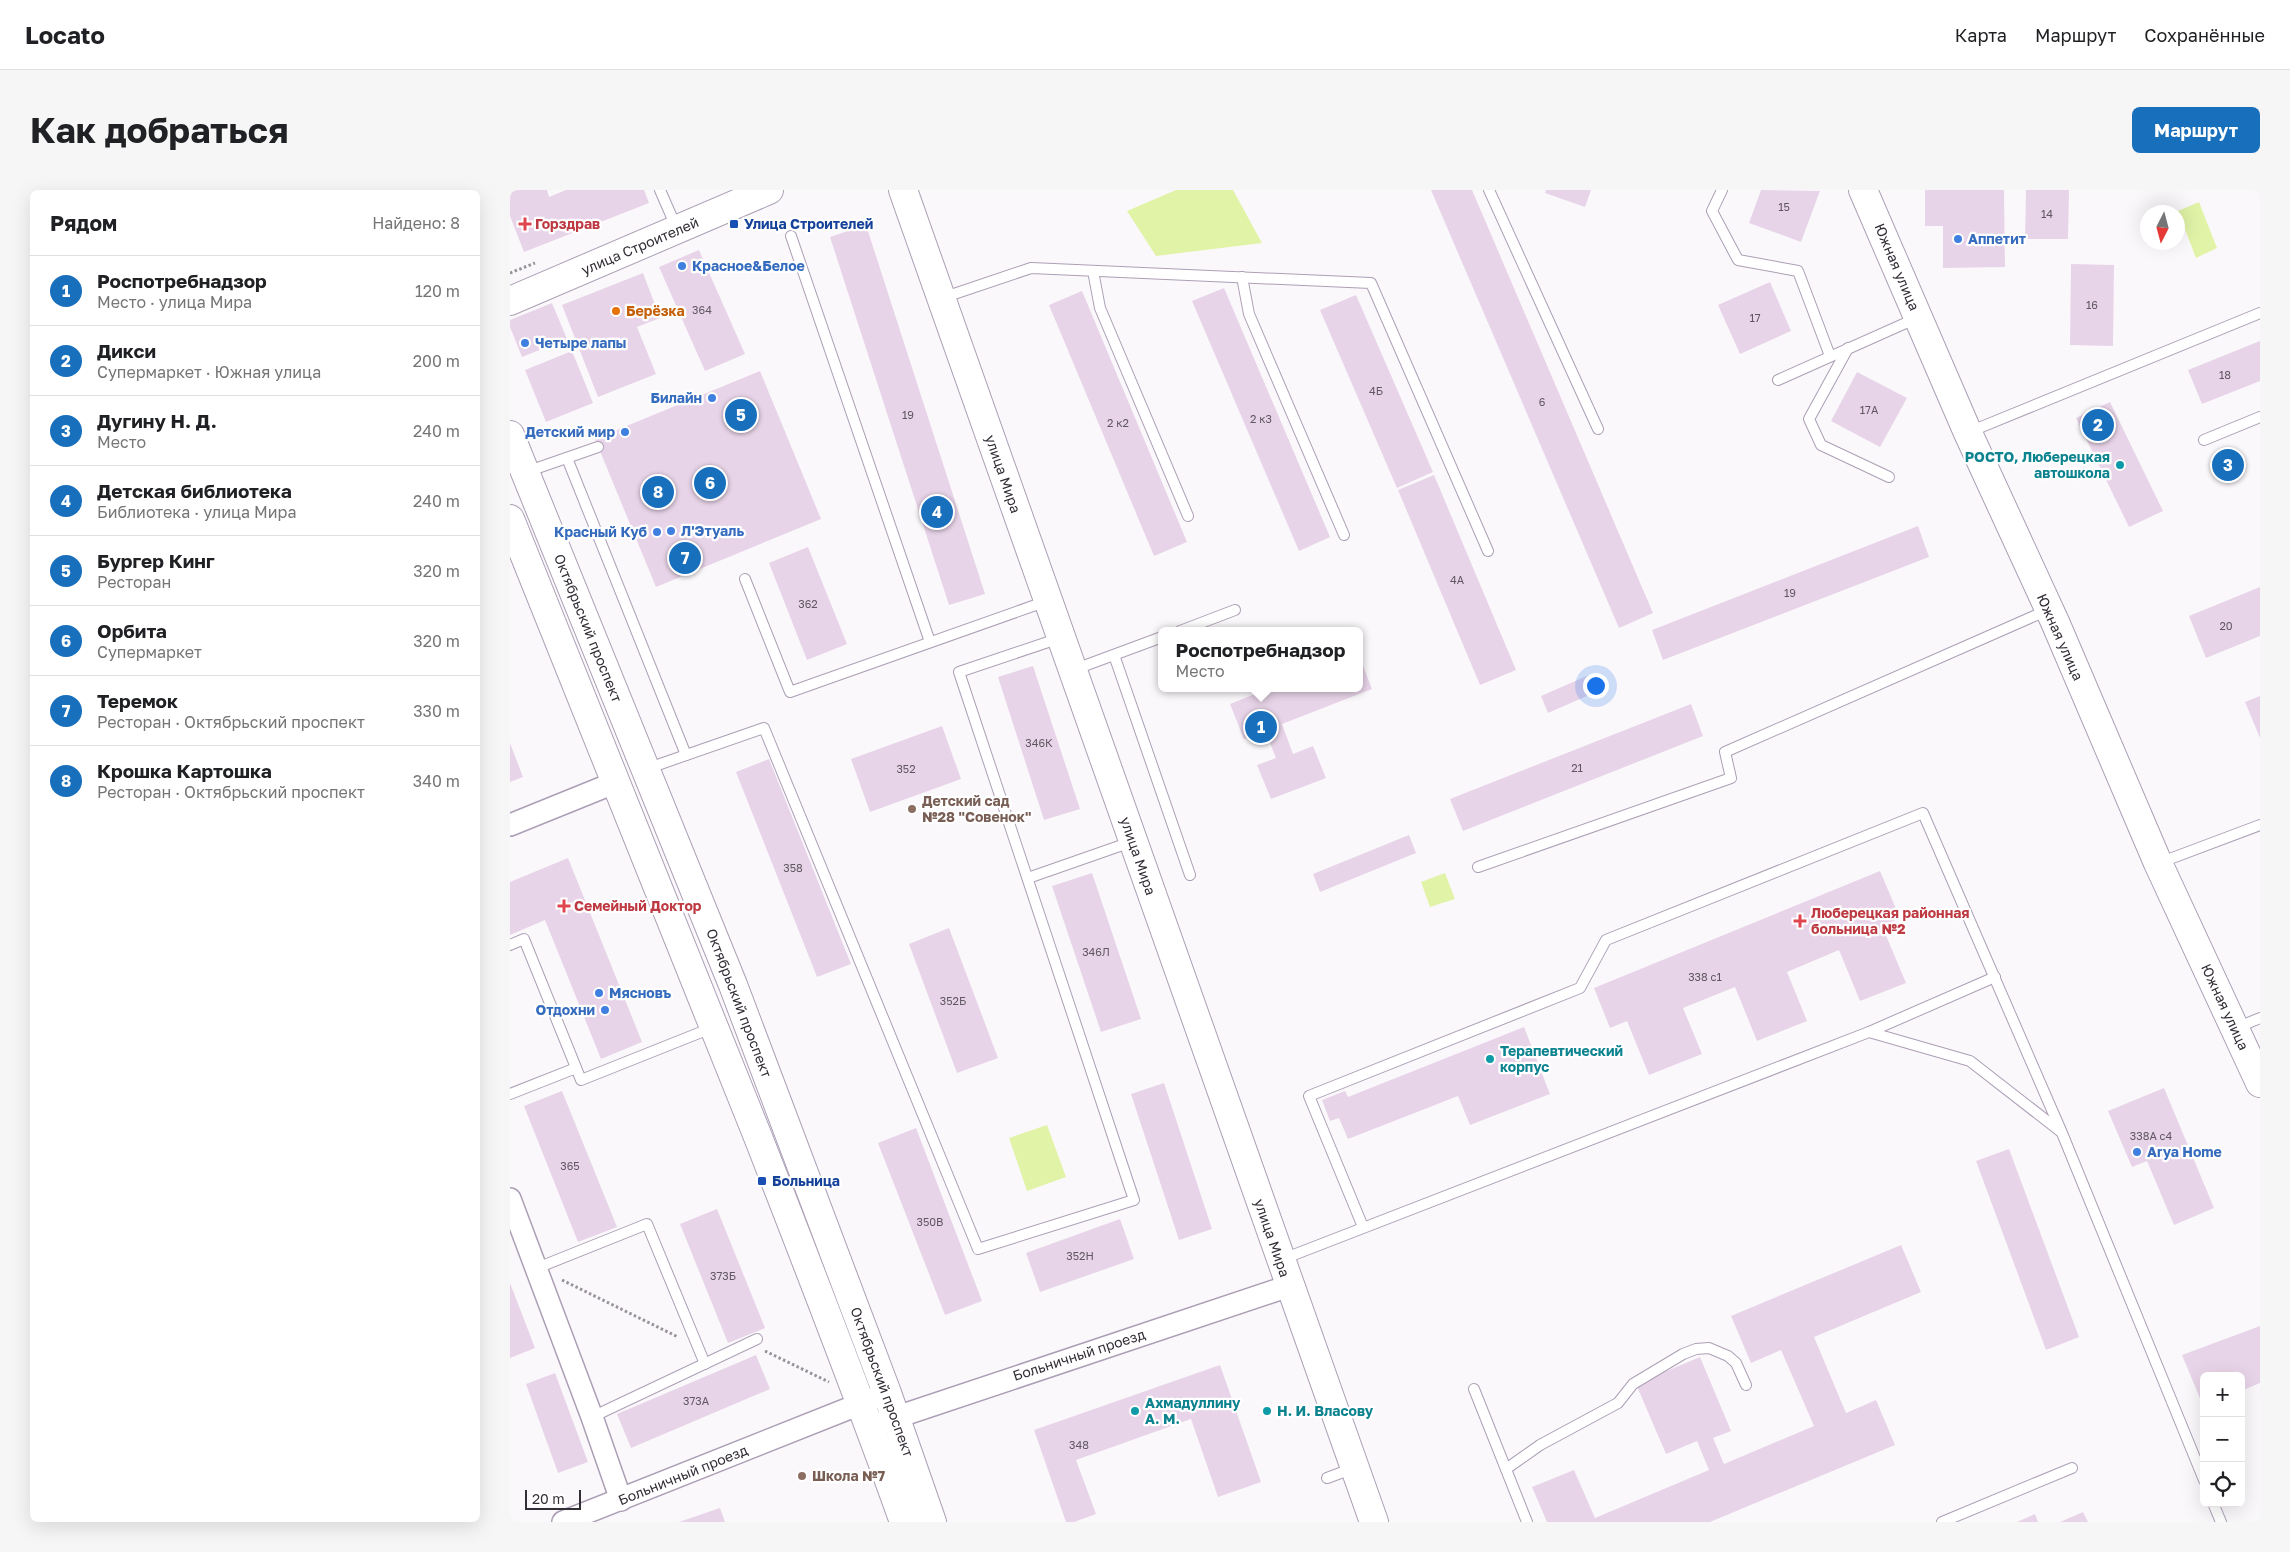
<!DOCTYPE html>
<html lang="ru">
<head>
<meta charset="utf-8">
<style>
  body { margin:0; font-family:"Golos Text",sans-serif; background:#f6f6f6; color:#202124 }
  .controls { position:absolute; right:15px; bottom:15px; display:grid; overflow:hidden; border-radius:8px; box-shadow:0 5px 20px #0002 }
  .controls button { width:45px; height:45px; display:grid; place-items:center; padding:0; border:0; border-bottom:1px solid #e0e0e0; background:#fff; color:#202124; font:25px sans-serif }
  .compass { position:absolute; left:1630px; top:15px; width:45px; height:45px; border-radius:50%; background:#fff; box-shadow:0 5px 20px #0002; rotate:186deg }
  .scale { position:absolute; left:15px; bottom:12px; width:56px; box-sizing:border-box; padding-left:5px; border:2px solid #332d36; border-top:0; font-size:14px; line-height:18px; white-space:nowrap; color:#332d36; -webkit-text-stroke:4px #fff; paint-order:stroke }
  .you { position:absolute; left:1085px; top:495px; width:18px; height:18px; margin:-12px; border:4px solid #fff; border-radius:50%; background:#1a73e8; box-shadow:0 0 0 8px #1a73e833 }
  .badge { display:grid; place-items:center; width:32px; height:32px; border-radius:50%; background:#186fbc; color:#fff; font-size:16px; font-weight:700 }
  .pin { position:absolute; translate:-50% -50%; border:2px solid #fff; box-shadow:0 1px 5px #0006 }
  .popup { position:absolute; left:648px; top:437px; width:205px; height:65px; box-sizing:border-box; display:grid; place-content:center; border-radius:8px; background:#fff; filter:drop-shadow(0 1px 4px #0005); font-size:16px; white-space:nowrap; color:#757577 }
  .popup b { font-size:19px; color:#202124 }
  .popup::after { content:''; position:absolute; left:50%; top:100%; margin-left:-10px; border:10px solid transparent; border-top-color:#fff }
  .list { margin:0; padding:0; list-style:none }
  h2 { display:flex; justify-content:space-between; align-items:center; height:65px; margin:0; padding:0 20px; font-size:21px }
  h2 small { font-size:16px; font-weight:400; color:#757577 }
  .list li { display:grid; grid-template-columns:32px 1fr auto; gap:15px; align-items:center; box-sizing:border-box; height:70px; padding:0 20px; border-top:1px solid #e0e0e0 }
  .list b { display:block; font-size:19px; white-space:nowrap }
  .list p { margin:0; font-size:16px; white-space:nowrap; color:#757577 }
  .list em { font-size:16px; font-style:normal; color:#757577 }
  .icon { flex:none; width:28px; height:28px; fill:none; stroke:currentColor; stroke-width:2; stroke-linecap:round; stroke-linejoin:round }
  .map { position:relative; flex:none; width:1750px; height:1332px; overflow:hidden; border-radius:8px }
  header { display:flex; align-items:center; gap:30px; box-sizing:border-box; height:70px; padding:0 25px; background:#fff; border-bottom:1px solid #e0e0e0 }
  header strong { font-size:24px }
  nav { display:flex; gap:28px; margin-inline-start:auto; font-size:18px }
  .intro { display:flex; align-items:center; justify-content:space-between; box-sizing:border-box; height:120px; padding:0 30px }
  h1 { margin:0; font-size:35px }
  .button { padding:12px 22px; border-radius:8px; background:#186fbc; color:#fff; font-size:18px; font-weight:700 }
  main { display:flex; gap:30px; padding:0 30px }
  aside { flex:1; background:#fff; border-radius:8px; box-shadow:0 5px 20px #0002 }
  .map>svg:first-child { display:block }
</style>
</head>
<body>
<header>
<strong>Locato</strong>
<nav><a>Карта</a><a>Маршрут</a><a>Сохранённые</a></nav>
</header>
<div class="intro"><h1>Как добраться</h1><a class="button">Маршрут</a></div>
<main>
<aside>
<h2>Рядом<small>Найдено: 8</small></h2>
<ul class="list">
<li><span class="badge">1</span><div><b>Роспотребнадзор</b><p>Место · улица Мира</p></div><em>120 m</em></li>
<li><span class="badge">2</span><div><b>Дикси</b><p>Супермаркет · Южная улица</p></div><em>200 m</em></li>
<li><span class="badge">3</span><div><b>Дугину Н. Д.</b><p>Место</p></div><em>240 m</em></li>
<li><span class="badge">4</span><div><b>Детская библиотека</b><p>Библиотека · улица Мира</p></div><em>240 m</em></li>
<li><span class="badge">5</span><div><b>Бургер Кинг</b><p>Ресторан</p></div><em>320 m</em></li>
<li><span class="badge">6</span><div><b>Орбита</b><p>Супермаркет</p></div><em>320 m</em></li>
<li><span class="badge">7</span><div><b>Теремок</b><p>Ресторан · Октябрьский проспект</p></div><em>330 m</em></li>
<li><span class="badge">8</span><div><b>Крошка Картошка</b><p>Ресторан · Октябрьский проспект</p></div><em>340 m</em></li>
</ul>
</aside>
<div class="map">
<svg width="1750" height="1332" viewBox="0 0 1750 1332">
  <rect width="100%" height="100%" fill="#fbf8fc"/>
  <g fill="#e1f3a7">
    <path d="M 666,0 L 723,0 L 752,53 L 646,66 L 617,21 Z"/>
    <path d="M 1689,12 L 1707,58 L 1686,68 L 1668,21 Z"/>
    <path d="M 935,683 L 945,709 L 920,717 L 911,692 Z"/>
    <path d="M 537,935 L 556,987 L 517,1001 L 499,948 Z"/>
  </g>
  <g fill="#e8d4e8">
    <path d="M 0,0 L 37,0 L 39,7 L 56,0 L 134,0 L 139,13 L 14,62 L 0,26 Z"/>
    <path d="M 921,0 L 962,0 L 1143,423 L 1109,438 Z"/>
    <path d="M 1036,0 L 1081,0 L 1075,17 L 1035,3 Z"/>
    <path d="M 1251,0 L 1310,1 L 1291,52 L 1239,33 Z"/>
    <path d="M 1415,0 L 1494,0 L 1495,77 L 1433,78 L 1433,36 L 1415,36 Z"/>
    <path d="M 1516,0 L 1559,0 L 1558,49 L 1515,49 Z"/>
    <path d="M 356,35 L 475,404 L 439,415 L 320,47 Z"/>
    <path d="M 189,60 L 235,164 L 195,181 L 149,77 Z"/>
    <path d="M 1561,74 L 1604,75 L 1603,156 L 1560,155 Z"/>
    <path d="M 133,83 L 150,128 L 127,137 L 146,184 L 88,207 L 52,115 Z"/>
    <path d="M 1260,92 L 1281,141 L 1230,164 L 1208,115 Z"/>
    <path d="M 714,98 L 820,347 L 789,361 L 682,111 Z"/>
    <path d="M 572,101 L 677,352 L 644,366 L 539,115 Z"/>
    <path d="M 846,105 L 923,282 L 887,298 L 810,120 Z"/>
    <path d="M 42,113 L 57,149 L 12,167 L 0,137 L 0,130 Z"/>
    <path d="M 1750,151 L 1750,191 L 1692,214 L 1678,180 Z"/>
    <path d="M 62,161 L 83,213 L 36,232 L 15,180 Z"/>
    <path d="M 250,181 L 311,329 L 146,397 L 85,249 Z"/>
    <path d="M 1347,182 L 1397,208 L 1370,257 L 1321,231 Z"/>
    <path d="M 1600,212 L 1653,321 L 1619,337 L 1566,228 Z"/>
    <path d="M 924,285 L 1006,480 L 970,495 L 888,300 Z"/>
    <path d="M 1408,336 L 1419,367 L 1153,470 L 1142,440 Z"/>
    <path d="M 298,357 L 337,454 L 297,470 L 259,373 Z"/>
    <path d="M 1750,397 L 1750,446 L 1696,468 L 1679,426 Z"/>
    <path d="M 850,468 L 862,499 L 772,534 L 783,564 L 803,556 L 816,588 L 761,609 L 747,575 L 766,568 L 755,540 L 734,549 L 720,514 L 760,498 L 850,498 Z"/>
    <path d="M 523,476 L 570,619 L 534,630 L 488,487 Z"/>
    <path d="M 1079,485 L 1086,502 L 1038,523 L 1031,506 Z"/>
    <path d="M 1750,506 L 1750,548 L 1735,512 Z"/>
    <path d="M 1181,514 L 1193,546 L 953,641 L 940,609 Z"/>
    <path d="M 432,536 L 451,589 L 360,622 L 341,569 Z"/>
    <path d="M 0,553 L 13,587 L 0,592 Z"/>
    <path d="M 259,569 L 341,774 L 307,787 L 226,582 Z"/>
    <path d="M 899,645 L 906,663 L 810,702 L 803,684 Z"/>
    <path d="M 58,668 L 132,852 L 91,869 L 35,730 L 0,745 L 0,692 Z"/>
    <path d="M 1370,681 L 1390,728 L 1372,736 L 1396,793 L 1350,811 L 1329,760 L 1277,782 L 1297,831 L 1247,851 L 1225,797 L 1173,818 L 1192,864 L 1139,885 L 1117,831 L 1100,838 L 1084,798 Z"/>
    <path d="M 582,683 L 631,829 L 591,842 L 542,696 Z"/>
    <path d="M 439,738 L 488,868 L 447,883 L 399,754 Z"/>
    <path d="M 1014,837 L 1040,904 L 960,935 L 948,906 L 838,949 L 829,928 L 820,931 L 812,910 L 835,901 L 838,907 Z"/>
    <path d="M 654,893 L 702,1039 L 669,1050 L 621,904 Z"/>
    <path d="M 1654,898 L 1704,1018 L 1664,1035 L 1637,971 L 1622,977 L 1598,921 Z"/>
    <path d="M 52,901 L 107,1037 L 68,1052 L 14,916 Z"/>
    <path d="M 406,938 L 472,1111 L 435,1125 L 368,953 Z"/>
    <path d="M 1499,959 L 1569,1147 L 1536,1160 L 1466,971 Z"/>
    <path d="M 207,1019 L 255,1138 L 218,1153 L 170,1034 Z"/>
    <path d="M 610,1029 L 624,1069 L 530,1102 L 516,1063 Z"/>
    <path d="M 1391,1055 L 1411,1102 L 1304,1147 L 1336,1223 L 1366,1210 L 1385,1255 L 1200,1332 L 1037,1332 L 1022,1297 L 1064,1280 L 1085,1328 L 1199,1280 L 1187,1251 L 1156,1264 L 1126,1194 L 1190,1167 L 1221,1241 L 1203,1248 L 1214,1274 L 1304,1236 L 1271,1160 L 1241,1173 L 1221,1126 Z"/>
    <path d="M 0,1093 L 25,1158 L 0,1168 Z"/>
    <path d="M 1750,1136 L 1750,1193 L 1731,1201 L 1731,1186 L 1694,1186 L 1694,1218 L 1672,1165 Z"/>
    <path d="M 246,1165 L 260,1199 L 121,1258 L 107,1224 Z"/>
    <path d="M 710,1175 L 751,1292 L 708,1307 L 681,1229 L 566,1270 L 586,1324 L 564,1332 L 556,1332 L 524,1240 Z"/>
    <path d="M 45,1183 L 78,1272 L 48,1283 L 16,1194 Z"/>
    <path d="M 210,1318 L 215,1332 L 169,1332 Z"/>
    <path d="M 1573,1322 L 1578,1332 L 1550,1332 Z"/>
    <path d="M 1525,1324 L 1528,1332 L 1507,1332 Z"/>
  </g>
  <g fill="none" stroke-linecap="round" stroke-linejoin="round">
    <g stroke="#ac9fb5" stroke-width="12">
      <g id="lane">
        <path d="M 150,0 L 167,39"/>
        <path d="M 979,0 L 1088,239"/>
        <path d="M 1212,0 L 1202,21 L 1228,70 L 1288,81 L 1320,166"/>
        <path d="M 281,46 L 420,452"/>
        <path d="M 583,81 L 590,118 L 678,326"/>
        <path d="M 732,87 L 739,124 L 834,345"/>
        <path d="M 432,108 L 521,78 L 861,93 L 978,361"/>
        <path d="M 1338,158 L 1299,229 L 1311,255 L 1379,287"/>
        <path d="M 1268,190 L 1407,128"/>
        <path d="M 1459,242 L 1750,123"/>
        <path d="M 1694,250 L 1750,227"/>
        <path d="M 57,268 L 176,565"/>
        <path d="M 16,282 L 88,257"/>
        <path d="M 235,389 L 280,502 L 537,411"/>
        <path d="M 670,441 L 725,420"/>
        <path d="M 604,465 L 680,685"/>
        <path d="M 563,480 L 652,447"/>
        <path d="M 136,579 L 254,538 L 468,1059 L 624,1010 L 449,482 L 550,448"/>
        <path d="M 1649,673 L 1750,635"/>
        <path d="M 968,677 L 1221,588 L 1215,562 L 1538,420"/>
        <path d="M 518,688 L 621,652"/>
        <path d="M 0,755 L 14,749 L 71,890 L 194,841 L 203,835"/>
        <path d="M 1726,838 L 1750,828"/>
        <path d="M 1359,842 L 1460,871 L 1550,941"/>
        <path d="M 0,904 L 66,878"/>
        <path d="M 853,1037 L 799,906 L 1070,798 L 1096,750 L 1413,623 L 1552,943 L 1694,1290"/>
        <path d="M 773,1069 L 1359,842 L 1485,787"/>
        <path d="M 27,1078 L 137,1034 L 195,1174"/>
        <path d="M 964,1199 L 1017,1332"/>
        <path d="M 82,1227 L 247,1149"/>
        <path d="M 996,1279 L 1030,1255 L 1108,1213 L 1123,1194 L 1173,1164 L 1186,1159 L 1199,1158 L 1218,1166 L 1226,1173 L 1236,1195"/>
        <path d="M 817,1288 L 844,1278"/>
        <path d="M 1703,1313 L 1711,1332"/>
        <path d="M 1432,1332 L 1562,1278"/>
      </g>
    </g>
    <g stroke="#ac9fb5" stroke-width="24">
      <g id="street">
        <path d="M 0,635 L 99,595 L 107,589"/>
        <path d="M 0,1009 L 82,1227 L 111,1310"/>
        <path d="M 372,1232 L 779,1096"/>
        <path d="M 53,1332 L 365,1208"/>
      </g>
    </g>
    <g stroke="#ac9fb5" stroke-width="30">
      <g id="secondary">
        <path d="M 393,0 L 864,1332"/>
        <path d="M 1353,0 L 1458,243 L 1545,432 L 1648,673 L 1750,893"/>
        <path d="M 0,111 L 259,0"/>
      </g>
    </g>
    <g stroke="#ac9fb5" stroke-width="30">
      <g id="primary">
        <path d="M 0,245 L 223,795 L 377,1203 L 422,1332"/>
        <path d="M 0,329 C 84,535 167,741 248,947 C 298,1075 348,1203 394,1332"/>
      </g>
    </g>
    <g stroke="#98939a" stroke-width="3" stroke-dasharray="2.5 2.5" stroke-linecap="butt">
      <path d="M 0,83 L 25,73"/>
      <path d="M 52,1090 L 168,1147"/>
      <path d="M 255,1161 L 319,1192"/>
    </g>
    <use href="#lane" stroke="#fff" stroke-width="10"/>
    <use href="#street" stroke="#fff" stroke-width="21"/>
    <use href="#secondary" stroke="#fff" stroke-width="28"/>
    <use href="#primary" stroke="#fff" stroke-width="28"/>
  </g>
  <g fill="#e0444e" stroke="#fff" stroke-width="2">
    <path d="M12.5 26.5h5v5h5v5h-5v5h-5v-5h-5v-5h5z"/>
    <path d="M51.5 708.5h5v5h5v5h-5v5h-5v-5h-5v-5h5z"/>
    <path d="M1287.5 723.5h5v5h5v5h-5v5h-5v-5h-5v-5h5z"/>
  </g>
  <g fill="#1a4fb4" stroke="#fff" stroke-width="2">
    <rect x="219" y="29" width="10" height="10" rx="2.5"/>
    <rect x="247" y="986" width="10" height="10" rx="2.5"/>
  </g>
  <g fill="#3f7fe0" stroke="#fff" stroke-width="2">
    <circle cx="1448" cy="49" r="5"/>
    <circle cx="172" cy="76" r="5"/>
    <circle cx="15" cy="153" r="5"/>
    <circle cx="202" cy="208" r="5"/>
    <circle cx="115" cy="242" r="5"/>
    <circle cx="161" cy="341" r="5"/>
    <circle cx="147" cy="342" r="5"/>
    <circle cx="89" cy="803" r="5"/>
    <circle cx="95" cy="820" r="5"/>
    <circle cx="1627" cy="962" r="5"/>
  </g>
  <circle fill="#e8710a" stroke="#fff" stroke-width="2" cx="106" cy="121" r="5"/>
  <g fill="#0f9aa8" stroke="#fff" stroke-width="2">
    <circle cx="1610" cy="275" r="5"/>
    <circle cx="980" cy="869" r="5"/>
    <circle cx="625" cy="1221" r="5"/>
    <circle cx="757" cy="1221" r="5"/>
  </g>
  <g fill="#8d6e63" stroke="#fff" stroke-width="2">
    <circle cx="402" cy="619" r="5"/>
    <circle cx="292" cy="1286" r="5"/>
  </g>
  <g text-anchor="middle" stroke-width="4.5" stroke-linejoin="round" paint-order="stroke">
    <g font-size="11" fill="#605762">
      <text x="1274" y="21">15</text>
      <text x="1537" y="28">14</text>
      <text x="1582" y="119">16</text>
      <text x="192" y="124">364</text>
      <text x="1245" y="132">17</text>
      <text x="1715" y="189">18</text>
      <text x="866" y="205">4Б</text>
      <text x="1032" y="216">6</text>
      <text x="1359" y="224">17А</text>
      <text x="398" y="229">19</text>
      <text x="751" y="233">2 к3</text>
      <text x="608" y="237">2 к2</text>
      <text x="947" y="394">4А</text>
      <text x="1280" y="407">19</text>
      <text x="298" y="418">362</text>
      <text x="1716" y="440">20</text>
      <text x="529" y="557">346К</text>
      <text x="1067" y="582">21</text>
      <text x="396" y="583">352</text>
      <text x="283" y="682">358</text>
      <text x="586" y="766">346Л</text>
      <text x="1195" y="791">338 с1</text>
      <text x="443" y="815">352Б</text>
      <text x="1641" y="950">338А с4</text>
      <text x="60" y="980">365</text>
      <text x="420" y="1036">350В</text>
      <text x="570" y="1070">352Н</text>
      <text x="213" y="1090">373Б</text>
      <text x="186" y="1215">373А</text>
      <text x="569" y="1259">348</text>
    </g>
    <g font-size="14" font-weight="bold" fill="#be3a42" stroke="#fff" text-anchor="start">
      <text x="25" y="39">Горздрав</text>
      <text x="64" y="721">Семейный Доктор</text>
      <text x="1301" y="728">Люберецкая районная<tspan x="1301" dy="16">больница №2</tspan></text>
    </g>
    <g font-size="14" font-weight="bold" fill="#164399" stroke="#fff" text-anchor="start">
      <text x="234" y="39">Улица Строителей</text>
      <text x="262" y="996">Больница</text>
    </g>
    <g font-size="14" font-weight="bold" fill="#366cbe" stroke="#fff" text-anchor="start">
      <text x="1458" y="54">Аппетит</text>
      <text x="182" y="81">Красное&amp;Белое</text>
      <text x="25" y="158">Четыре лапы</text>
      <text x="192" y="213" text-anchor="end">Билайн</text>
      <text x="105" y="247" text-anchor="end">Детский мир</text>
      <text x="171" y="346">Л'Этуаль</text>
      <text x="137" y="347" text-anchor="end">Красный Куб</text>
      <text x="99" y="808">Мясновъ</text>
      <text x="85" y="825" text-anchor="end">Отдохни</text>
      <text x="1637" y="967">Arya Home</text>
    </g>
    <g font-size="14" fill="#332d36" stroke="#fff">
      <text transform="translate(130 56) rotate(-23)" y="5">улица Строителей</text>
      <text transform="translate(1387 77) rotate(67)" y="5">Южная улица</text>
      <text transform="translate(493 284) rotate(71)" y="5">улица Мира</text>
      <text transform="translate(78 438) rotate(68)" y="5">Октябрьский проспект</text>
      <text transform="translate(1550 447) rotate(66)" y="5">Южная улица</text>
      <text transform="translate(628 666) rotate(71)" y="5">улица Мира</text>
      <text transform="translate(229 813) rotate(69)" y="5">Октябрьский проспект</text>
      <text transform="translate(1715 817) rotate(65)" y="5">Южная улица</text>
      <text transform="translate(762 1048) rotate(71)" y="5">улица Мира</text>
      <text transform="translate(569 1165) rotate(-18)" y="5">Больничный проезд</text>
      <text transform="translate(372 1192) rotate(70)" y="5">Октябрьский проспект</text>
      <text transform="translate(173 1285) rotate(-22)" y="5">Больничный проезд</text>
    </g>
    <g font-size="14" font-weight="bold" fill="#c56008" stroke="#fff" text-anchor="start">
      <text x="116" y="126">Берёзка</text>
    </g>
    <g font-size="14" font-weight="bold" fill="#0d838f" stroke="#fff" text-anchor="start">
      <text x="1600" y="272" text-anchor="end">РОСТО, Люберецкая<tspan x="1600" dy="16">автошкола</tspan></text>
      <text x="990" y="866">Терапевтический<tspan x="990" dy="16">корпус</tspan></text>
      <text x="635" y="1218">Ахмадуллину<tspan x="635" dy="16">А. М.</tspan></text>
      <text x="767" y="1226">Н. И. Власову</text>
    </g>
    <g font-size="14" font-weight="bold" fill="#785e54" stroke="#fff" text-anchor="start">
      <text x="412" y="616">Детский сад<tspan x="412" dy="16">№28 "Совенок"</tspan></text>
      <text x="302" y="1291">Школа №7</text>
    </g>
  </g>
</svg>
<div class="controls">
<button>+</button>
<button>−</button>
<button><svg class="icon" aria-label="locate" viewBox="0 0 24 24"><circle cx="12" cy="12" r="6"/><path d="M12 2v4M12 18v4M2 12h4M18 12h4"/></svg></button>
</div>
<svg class="compass" viewBox="-18 -18 36 36"><path d="M0-13l5 13h-10z" fill="#e53935"/><path d="M0 13l5-13h-10z" fill="#757577"/></svg>
<div class="scale">20 m</div>
<div class="you"></div>
<div class="pin badge" style="left:751px;top:537px">1</div>
<div class="popup"><b>Роспотребнадзор</b>Место</div>
<div class="pin badge" style="left:1588px;top:235px">2</div>
<div class="pin badge" style="left:1718px;top:275px">3</div>
<div class="pin badge" style="left:427px;top:322px">4</div>
<div class="pin badge" style="left:231px;top:225px">5</div>
<div class="pin badge" style="left:200px;top:293px">6</div>
<div class="pin badge" style="left:175px;top:368px">7</div>
<div class="pin badge" style="left:148px;top:302px">8</div>
</div>
</main>
</body>
</html>
